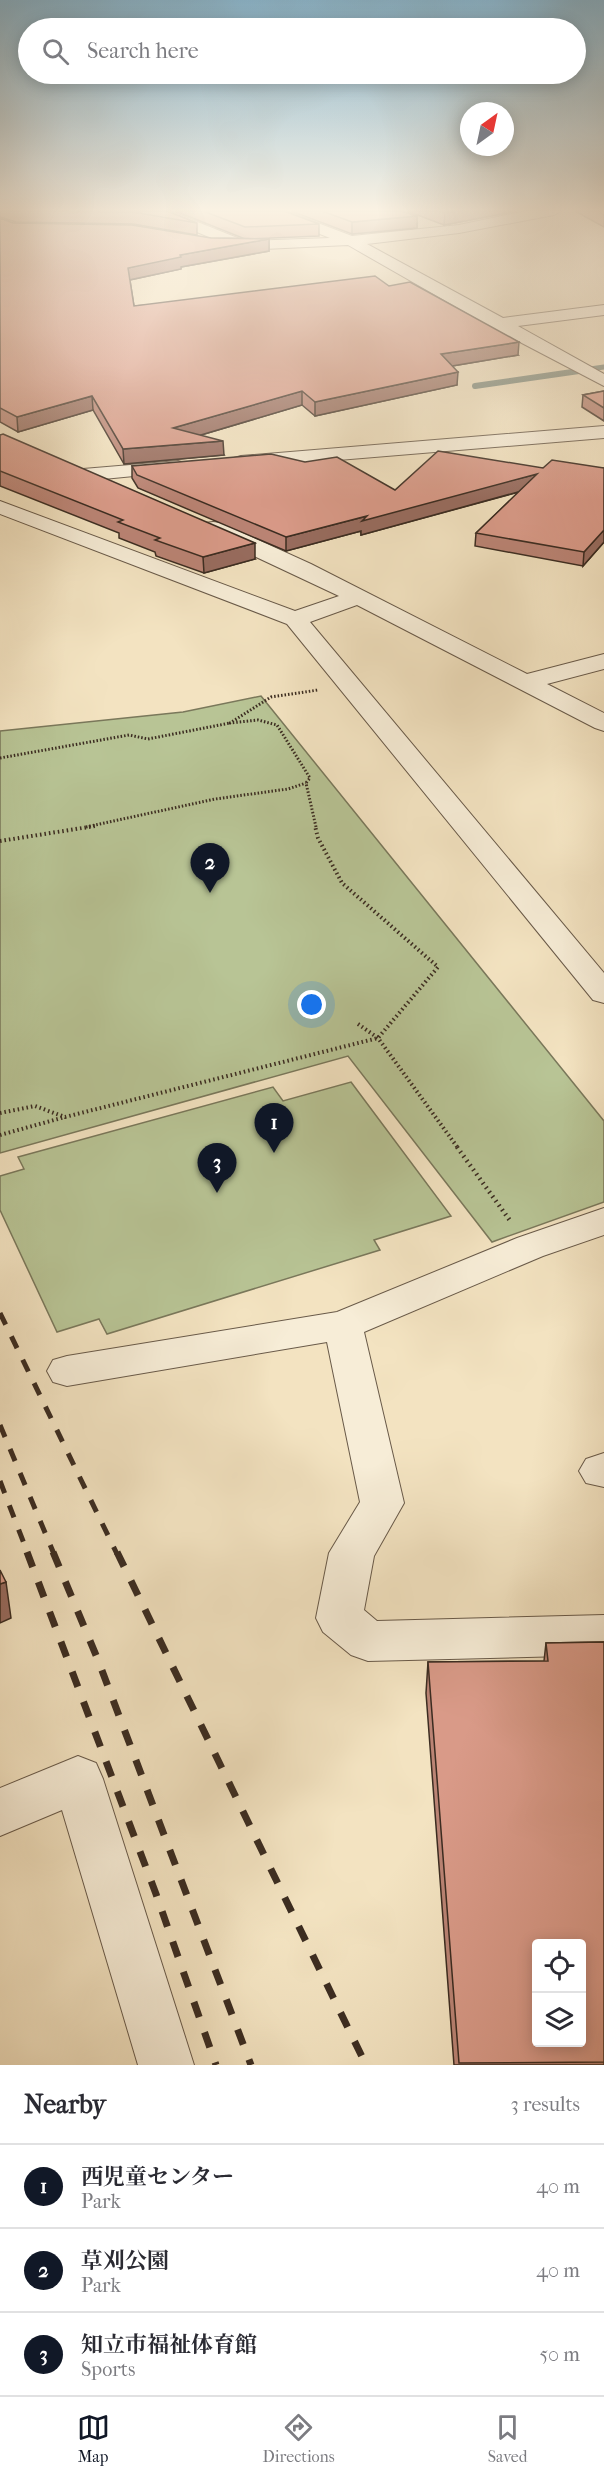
<!DOCTYPE html>
<html lang="en">
<head>
<meta charset="utf-8">
<style>
  body { margin:0; font-family:"IM FELL French Canon","Noto Serif JP",serif; background:#f2f2f3; color:#2b2b33 }
  .controls { position:absolute; right:18px; bottom:18px; display:grid; overflow:hidden; border-radius:6px; box-shadow:0 3px 15px #0003 }
  .controls button { width:54px; height:54px; display:grid; place-items:center; padding:0; border:0; border-bottom:2px solid #e1e1e2; background:#fff; color:#2b2b33; font:30px sans-serif }
  .compass { position:absolute; left:460px; top:102px; width:54px; height:54px; border-radius:50%; background:#fff; box-shadow:0 3px 15px #0003; rotate:33deg }
  .you { position:absolute; left:312px; top:1005px; width:21px; height:21px; margin:-15px; border:4px solid #fff; border-radius:50%; background:#1a73e8; box-shadow:0 0 0 9px #1a73e833 }
  .badge { display:grid; place-items:center; width:39px; height:39px; border-radius:50%; background:#111827; color:#fff; font-size:20px; font-weight:700 }
  .pin { position:absolute; translate:-50% -50px; filter:drop-shadow(0 2px 3px #0008) }
  .pin::after { content:''; position:absolute; top:32px; width:21px; height:18px; background:inherit; clip-path:polygon(0 0,100% 0,50% 100%) }
  .list { margin:0; padding:0; list-style:none }
  h2 { display:flex; justify-content:space-between; align-items:center; height:78px; margin:0; padding:0 24px; font-size:26px }
  h2 small { font-size:20px; font-weight:400; color:#7c7c81 }
  .list li { display:grid; grid-template-columns:39px 1fr auto; gap:18px; align-items:center; box-sizing:border-box; height:84px; padding:0 24px; border-top:2px solid #e1e1e2 }
  .list b { display:block; font-size:22px; white-space:nowrap }
  .list p { margin:0; font-size:20px; white-space:nowrap; color:#7c7c81 }
  .list em { font-size:20px; font-style:normal; color:#7c7c81 }
  .icon { flex:none; width:33px; height:33px; fill:none; stroke:currentColor; stroke-width:2; stroke-linecap:round; stroke-linejoin:round }
  .map { position:relative; flex:none; width:604px; height:2065px; overflow:hidden }
  .search { position:absolute; background:#fff; box-shadow:0 3px 15px #0003; left:18px; right:18px; top:18px; height:66px; display:flex; align-items:center; gap:15px; box-sizing:border-box; padding:0 21px; border-radius:33px; color:#7c7c81; font-size:22px }
  .sheet { height:330px; background:#fff }
  nav { display:flex; justify-content:space-around; align-items:center; box-sizing:border-box; height:84px; border-top:2px solid #e1e1e2; background:#fff; font-size:16px; color:#7c7c81 }
  nav a { display:grid; justify-items:center; gap:3px }
  nav .on { color:#111827 }
  .map>svg:first-child { display:block }
</style>
</head>
<body>
<div class="map">
<svg width="604" height="2065" viewBox="0 0 604 2065">
  <rect width="100%" height="100%" fill="#f3e3c1"/>
  <filter id="stains"><feTurbulence type="fractalNoise" baseFrequency=".00333" numOctaves="4"/><feColorMatrix values="0 0 0 0 .2 0 0 0 0 .09 0 0 0 0 .02 0 0 0 .5 -.17"/></filter>
  <radialGradient id="worn" r=".72"><stop offset=".6" stop-color="#630" stop-opacity="0"/><stop offset="1" stop-color="#630" stop-opacity=".3"/></radialGradient>
  <g fill="#b8c495" stroke="#7a785b" stroke-width="1.5">
    <path d="M 261,696 L 604,1121 L 604,1202 L 492,1242 L 348,1056 L 0,1153 L 0,731 L 183,712 Z"/>
    <path d="M 351,1082 L 451,1216 L 374,1240 L 380,1250 L 107,1334 L 99,1319 L 57,1332 L 0,1210 L 0,1176 L 24,1169 L 18,1157 L 273,1087 L 283,1101 Z"/>
  </g>
  <g fill="none" stroke-linecap="round" stroke-linejoin="round">
    <path stroke="#758477" stroke-width="5" d="M 576,371 L 604,367"/>
    <path stroke="#758477" stroke-width="6" d="M 475,386 L 586,370"/>
    <g stroke="#695a49" stroke-width="2">
      <g id="minor">
        <path d="M 152,211 L 170,211 L 245,241 L 330,238 L 269,214 L 267,211 L 286,211 L 352,236 L 459,225 L 526,211 L 561,211 L 554,215 L 459,233 L 367,244 L 503,318 L 604,305 L 604,315 L 518,326 L 604,374 L 604,386 L 493,328 L 348,245 L 243,250 L 218,248 L 211,244 L 216,240 L 154,214 Z"/>
        <path d="M 604,426 L 604,438 L 241,468 L 234,466 L 231,462 L 234,458 L 241,456 Z"/>
        <path d="M 178,461 L 185,463 L 188,467 L 185,471 L 83,481 L 76,479 L 73,475 L 76,471 L 83,469 Z"/>
        <path d="M 0,501 L 295,611 L 339,596 L 205,533 L 202,528 L 205,523 L 213,522 L 221,523 L 311,564 L 527,674 L 604,654 L 604,669 L 547,684 L 604,713 L 604,731 L 595,728 L 357,605 L 310,622 L 604,973 L 604,1003 L 593,1000 L 287,624 L 0,514 Z"/>
        <path d="M 604,1208 L 604,1235 L 543,1256 L 364,1332 L 404,1503 L 374,1556 L 364,1610 L 377,1621 L 604,1615 L 604,1655 L 368,1661 L 351,1655 L 323,1632 L 316,1618 L 329,1553 L 360,1502 L 327,1342 L 67,1386 L 53,1382 L 47,1371 L 53,1360 L 67,1356 L 337,1312 L 517,1238 Z"/>
        <path d="M 604,1453 L 604,1487 L 586,1483 L 579,1471 L 586,1459 Z"/>
        <path d="M 78,1756 L 96,1763 L 103,1779 L 194,2065 L 138,2065 L 62,1810 L 0,1836 L 0,1788 Z"/>
      </g>
    </g>
    <g stroke="#3b2c21" stroke-width="3" stroke-dasharray="1.5 2" stroke-linecap="butt">
      <path d="M 0,758 L 129,735 L 148,739 L 230,723"/>
      <path d="M 86,827 L 215,799 L 288,789 L 306,783"/>
      <path d="M 316,827 L 306,783 L 310,778 L 277,725 L 258,720 L 230,723 L 271,697 L 318,690"/>
    </g>
    <g stroke="#3b2c21" stroke-width="4" stroke-dasharray="1.5 3" stroke-linecap="butt">
      <path d="M 0,841 L 95,826"/>
      <path d="M 358,1024 L 378,1038 L 458,1148"/>
      <path d="M 0,1113 L 35,1106 L 65,1117 L 378,1038 L 438,967 L 342,883 L 318,838 L 315,826"/>
      <path d="M 0,1135 L 65,1117"/>
    </g>
    <path stroke="#3b2c21" stroke-width="4.5" stroke-dasharray="1.5 4" stroke-linecap="butt" d="M 457,1147 L 511,1222"/>
    <use href="#minor" fill="#f7edd7" fill-rule="evenodd"/>
    <g stroke="#3b2c21" stroke-width="5" stroke-dasharray="13 13" stroke-linecap="butt">
      <path d="M 0,1313 L 117,1554"/>
      <path d="M 0,1425 L 54,1554"/>
      <path d="M 0,1481 L 28,1554"/>
    </g>
    <g stroke="#3b2c21" stroke-width="7" stroke-dasharray="16 16" stroke-linecap="butt">
      <path d="M 27,1552 L 156,1894 L 216,2065"/>
      <path d="M 53,1552 L 98,1660 L 251,2065"/>
      <path d="M 117,1552 L 366,2065"/>
    </g>
  </g>
  <g fill="#bb8475" stroke="#3b2c21" stroke-width="1.5">
    <path d="M 0,211 L 167,211 L 197,223 L 197,235 L 133,224 L 16,222 L 0,217 Z"/>
    <path d="M 175,211 L 284,211 L 319,224 L 319,236 L 245,239 Z"/>
    <path d="M 291,211 L 401,211 L 417,216 L 417,228 L 352,234 Z"/>
    <path d="M 407,211 L 516,211 L 444,225 Z"/>
    <path d="M 575,211 L 604,211 L 604,227 Z"/>
    <path d="M 0,218 L 13,223 L 211,238 L 269,239 L 269,251 L 181,267 L 181,269 L 130,280 L 134,306 L 389,286 L 518,355 L 452,366 L 457,385 L 315,416 L 302,405 L 201,435 L 224,455 L 124,464 L 93,410 L 18,432 L 0,422 Z"/>
    <path d="M 604,391 L 604,421 L 582,407 L 583,395 Z"/>
    <path d="M 0,435 L 255,559 L 204,573 L 156,556 L 155,552 L 119,538 L 119,533 L 0,486 Z"/>
    <path d="M 132,466 L 395,490 L 543,468 L 604,468 L 604,542 L 583,566 L 475,546 L 476,533 L 519,492 L 361,535 L 361,531 L 286,551 L 138,488 L 132,478 Z"/>
    <path d="M 604,1642 L 604,2065 L 454,2065 L 426,1693 L 428,1662 L 544,1661 L 546,1643 Z"/>
  </g>
  <g fill="#986c5f" stroke="#3b2c21" stroke-width="1.5">
    <path d="M 458,211 L 516,211 L 444,225 L 445,213 Z"/>
    <path d="M 417,216 L 417,228 L 352,234 L 352,222 Z"/>
    <path d="M 269,239 L 269,251 L 181,267 L 181,269 L 129,280 L 128,268 L 180,255 Z"/>
    <path d="M 519,342 L 518,355 L 440,368 L 441,354 Z"/>
    <path d="M 458,372 L 457,385 L 315,416 L 315,402 Z"/>
    <path d="M 302,391 L 302,405 L 174,443 L 173,428 Z"/>
    <path d="M 92,396 L 93,410 L 18,432 L 17,417 Z"/>
    <path d="M 223,441 L 224,455 L 124,464 L 123,449 Z"/>
    <path d="M 537,474 L 536,487 L 361,535 L 361,531 L 286,551 L 286,537 L 367,516 Z"/>
    <path d="M 604,530 L 604,542 L 583,566 L 584,552 Z"/>
    <path d="M 255,543 L 255,559 L 204,573 L 203,557 Z"/>
    <path d="M 6,1582 L 11,1618 L 0,1623 L 0,1584 Z"/>
  </g>
  <g fill="#d99a88" stroke="#3b2c21" stroke-width="1.5" fill-rule="evenodd">
    <path d="M 38,211 L 167,211 L 197,223 L 133,212 Z"/>
    <path d="M 203,211 L 284,211 L 319,224 L 245,227 Z"/>
    <path d="M 322,211 L 401,211 L 417,216 L 352,222 Z"/>
    <path d="M 438,211 L 458,211 L 445,213 Z"/>
    <path d="M 596,211 L 604,211 L 604,215 Z"/>
    <path d="M 0,218 L 13,223 L 132,225 L 211,238 L 269,239 L 180,255 L 181,257 L 128,268 L 134,306 L 375,276 L 389,286 L 410,282 L 519,342 L 441,354 L 458,372 L 315,402 L 302,391 L 173,428 L 223,441 L 123,449 L 92,396 L 17,417 L 0,408 Z"/>
    <path d="M 604,391 L 604,408 L 583,395 Z"/>
    <path d="M 3,434 L 255,543 L 203,557 L 155,540 L 160,538 L 118,522 L 123,520 L 0,471 L 0,435 Z"/>
    <path d="M 438,451 L 543,468 L 552,460 L 604,468 L 604,530 L 584,552 L 476,533 L 537,474 L 362,521 L 367,516 L 286,537 L 137,475 L 132,466 L 271,454 L 305,462 L 337,457 L 395,490 Z"/>
    <path d="M 0,1570 L 6,1582 L 0,1584 Z"/>
    <path d="M 604,1642 L 604,2062 L 459,2063 L 428,1662 L 548,1661 L 546,1643 ZM 537,1944 L 582,1944 L 582,2043 L 537,2043 Z"/>
  </g>
  <linearGradient id="sky" x2="0" y2="1"><stop stop-color="#89b8d2"/><stop offset="0.42" stop-color="#faf2e3"/><stop offset="1" stop-color="#faf2e3" stop-opacity="0"/></linearGradient>
  <rect width="604" height="500" fill="url(#sky)"/>
  <rect width="100%" height="100%" filter="url(#stains)"/>
  <rect width="100%" height="100%" fill="url(#worn)"/>
</svg>
<div class="controls">
<button><svg class="icon" aria-label="locate" viewBox="0 0 24 24"><circle cx="12" cy="12" r="6"/><path d="M12 2v4M12 18v4M2 12h4M18 12h4"/></svg></button>
<button><svg class="icon" aria-label="layers" viewBox="0 0 24 24"><path d="M12 4l9 5-9 5-9-5zM3 14l9 5 9-5"/></svg></button>
</div>
<svg class="compass" viewBox="-18 -18 36 36"><path d="M0-13l5 13h-10z" fill="#e53935"/><path d="M0 13l5-13h-10z" fill="#7c7c81"/></svg>
<div class="you"></div>
<div class="pin badge" style="left:274px;top:1153px">1</div>
<div class="pin badge" style="left:210px;top:893px">2</div>
<div class="pin badge" style="left:217px;top:1193px">3</div>
<div class="search"><svg class="icon" aria-label="search" viewBox="0 0 24 24"><circle cx="10" cy="10" r="6"/><path d="M15 15l6 6"/></svg>Search here</div>
</div>
<section class="sheet">
<h2>Nearby<small>3 results</small></h2>
<ul class="list">
<li><span class="badge">1</span><div><b>西児童センター</b><p>Park</p></div><em>40 m</em></li>
<li><span class="badge">2</span><div><b>草刈公園</b><p>Park</p></div><em>40 m</em></li>
<li><span class="badge">3</span><div><b>知立市福祉体育館</b><p>Sports</p></div><em>50 m</em></li>
</ul>
</section>
<nav>
<a class="on"><svg class="icon" aria-label="map" viewBox="0 0 24 24"><path d="M3 6l6-2 6 2 6-2v14l-6 2-6-2-6 2zM9 4v14M15 6v14"/></svg>Map</a>
<a><svg class="icon" aria-label="directions" viewBox="0 0 24 24"><path d="M12 3l9 9-9 9-9-9zM9 14v-3h6M13 9l2 2-2 2"/></svg>Directions</a>
<a><svg class="icon" aria-label="saved" viewBox="0 0 24 24"><path d="M7 4h10v16l-5-4-5 4z"/></svg>Saved</a>
</nav>
</body>
</html>
